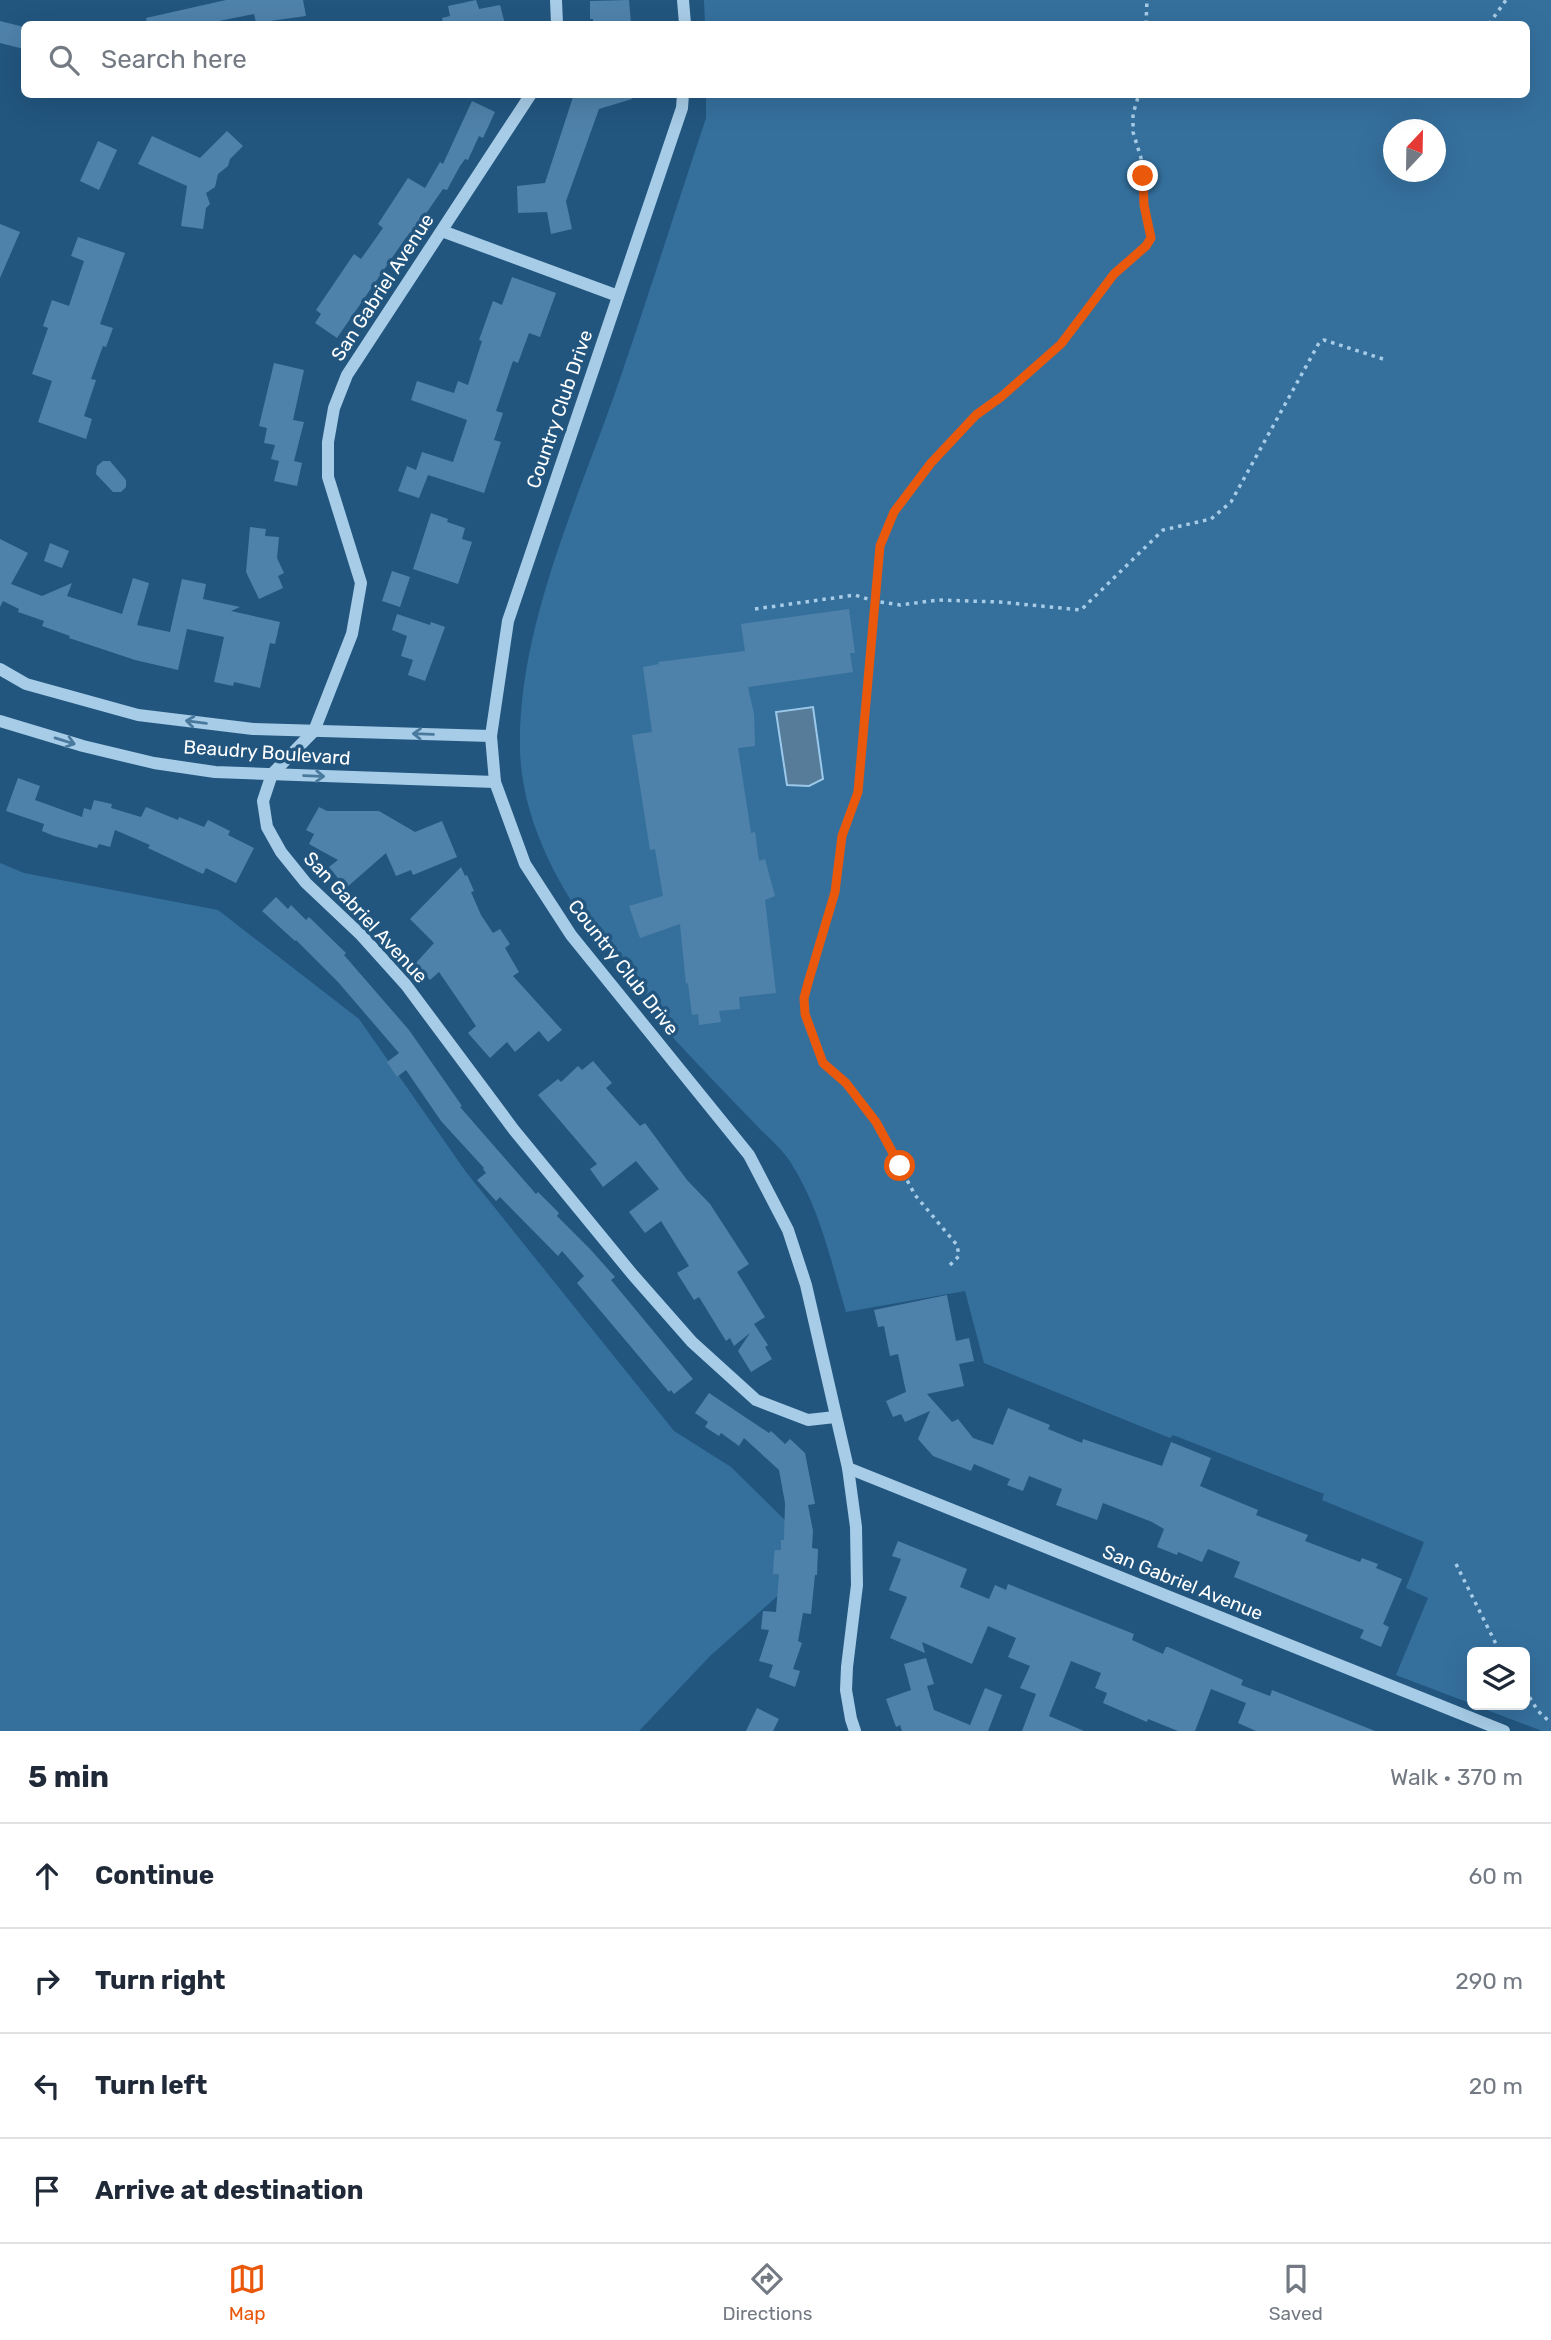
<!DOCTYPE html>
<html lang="en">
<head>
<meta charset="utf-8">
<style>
  body { margin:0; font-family:Rubik,sans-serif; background:#f6f6f7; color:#1f2937 }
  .controls { position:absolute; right:21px; bottom:21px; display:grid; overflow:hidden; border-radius:10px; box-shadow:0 7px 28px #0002 }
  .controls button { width:63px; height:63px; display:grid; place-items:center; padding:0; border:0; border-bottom:2px solid #e0e1e3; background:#fff; color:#1f2937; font:35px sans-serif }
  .compass { position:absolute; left:1383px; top:119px; width:63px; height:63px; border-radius:50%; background:#fff; box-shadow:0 7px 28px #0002; rotate:22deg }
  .stop { position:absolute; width:21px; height:21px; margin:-16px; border:5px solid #ea580c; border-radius:50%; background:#fff }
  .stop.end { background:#ea580c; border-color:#fff; box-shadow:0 2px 7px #0008 }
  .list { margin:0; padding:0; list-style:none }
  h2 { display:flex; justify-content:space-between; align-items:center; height:91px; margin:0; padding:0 28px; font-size:30px }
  h2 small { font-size:23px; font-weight:400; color:#747a83 }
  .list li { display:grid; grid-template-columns:46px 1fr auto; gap:21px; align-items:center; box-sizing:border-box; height:105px; padding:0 28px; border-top:2px solid #e0e1e3 }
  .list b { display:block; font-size:26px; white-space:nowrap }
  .list em { font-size:23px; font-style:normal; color:#747a83 }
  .icon { flex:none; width:38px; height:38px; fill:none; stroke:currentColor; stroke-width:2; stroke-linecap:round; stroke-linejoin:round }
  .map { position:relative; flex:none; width:1551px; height:1731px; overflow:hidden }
  .search { position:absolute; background:#fff; box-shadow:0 7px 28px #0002; left:21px; right:21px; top:21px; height:77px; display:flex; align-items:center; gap:18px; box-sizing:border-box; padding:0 24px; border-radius:10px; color:#747a83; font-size:26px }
  .sheet { height:511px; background:#fff }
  nav { display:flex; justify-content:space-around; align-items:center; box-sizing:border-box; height:98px; border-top:2px solid #e0e1e3; background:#fff; font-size:19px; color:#747a83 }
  nav a { display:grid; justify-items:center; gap:4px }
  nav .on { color:#ea580c }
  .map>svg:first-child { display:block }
</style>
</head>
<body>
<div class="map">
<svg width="1551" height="1731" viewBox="0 0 1551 1731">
  <rect width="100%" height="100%" fill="#22567f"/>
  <g fill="#35709d" fill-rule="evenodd">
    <path d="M 704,0 L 1551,0 L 1551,1731 L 1542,1731 L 1474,1705 L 1525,1705 L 1525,1652 L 1472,1652 L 1472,1704 L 1396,1675 L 1428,1598 L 1406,1588 L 1424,1542 L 1322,1500 L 1324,1494 L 1173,1435 L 1170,1438 L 984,1363 L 965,1291 L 846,1312 C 831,1262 820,1208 791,1163 C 783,1150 770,1139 760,1129 C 732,1100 704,1071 677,1042 C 649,1010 625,975 600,942 C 558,888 521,818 520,748 C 518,630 575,506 614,396 C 646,304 675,211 706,118 L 706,95 L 1526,94 L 1526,24 L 705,24 ZM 1394,130 L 1436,130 L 1436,172 L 1394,172 Z"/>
    <path d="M 0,863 L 24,873 L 218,910 L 359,1019 L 466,1172 L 674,1431 L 731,1467 L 787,1522 L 790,1585 L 710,1656 L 639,1731 L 0,1731 Z"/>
  </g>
  <path fill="#577c99" stroke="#9bc8e8" stroke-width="2" d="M 813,707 L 823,779 L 809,786 L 787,785 L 776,712 Z"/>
  <g fill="#4f82aa">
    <path d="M 226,0 L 303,0 L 306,16 L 256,23 L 254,14 L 204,24 L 147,24 L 146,18 Z"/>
    <path d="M 476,0 L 479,9 L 500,5 L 505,24 L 443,24 L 442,18 L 450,16 L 448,6 Z"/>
    <path d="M 629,0 L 631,24 L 593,24 L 593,19 L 590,19 L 590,1 Z"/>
    <path d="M 0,21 L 24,27 L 24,49 L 0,43 Z"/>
    <path d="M 574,94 L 631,94 L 632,99 L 599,109 L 566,201 L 572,229 L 551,234 L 547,212 L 518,213 L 517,186 L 545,183 Z"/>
    <path d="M 472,101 L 495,112 L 483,138 L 479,136 L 468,160 L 465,159 L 460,166 L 447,190 L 443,189 L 409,238 L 407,236 L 337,338 L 315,323 L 321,314 L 316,310 L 354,254 L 361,259 L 383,228 L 378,224 L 408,178 L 425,188 L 440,162 L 443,164 Z"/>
    <path d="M 227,131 L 243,146 L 230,159 L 228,166 L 218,174 L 215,187 L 206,193 L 210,204 L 206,208 L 203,229 L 181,226 L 187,186 L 138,164 L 152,136 L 200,158 Z"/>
    <path d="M 98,141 L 117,150 L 99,190 L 80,181 Z"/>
    <path d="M 0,224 L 20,232 L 0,278 Z"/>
    <path d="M 78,237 L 125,253 L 100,324 L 113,328 L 106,347 L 103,346 L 91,379 L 96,380 L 84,416 L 92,419 L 86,439 L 38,422 L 52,381 L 32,374 L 48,328 L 43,326 L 52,300 L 69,306 L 84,261 L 71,256 Z"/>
    <path d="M 512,277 L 556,293 L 540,337 L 529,333 L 518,363 L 513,361 L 496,411 L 503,413 L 494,440 L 501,442 L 484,493 L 428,475 L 419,498 L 398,491 L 407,466 L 416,470 L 422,452 L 453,462 L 467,420 L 411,400 L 417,381 L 454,393 L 458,381 L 468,385 L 482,341 L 479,340 L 493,301 L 502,305 Z"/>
    <path d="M 274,363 L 304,370 L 293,420 L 304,422 L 294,461 L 302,463 L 297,486 L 274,481 L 279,461 L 271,459 L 275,445 L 264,443 L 267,428 L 259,426 Z"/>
    <path d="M 103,461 L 110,461 L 126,480 L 126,487 L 121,492 L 113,492 L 96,474 L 97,466 Z"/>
    <path d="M 431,513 L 448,519 L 447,522 L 465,528 L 462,539 L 472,542 L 458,584 L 413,569 Z"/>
    <path d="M 250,527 L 266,529 L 265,536 L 279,537 L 277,558 L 284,573 L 278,576 L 283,588 L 259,599 L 246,572 Z"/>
    <path d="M 0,539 L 28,553 L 11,584 L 42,596 L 72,583 L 67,596 L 122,614 L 133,578 L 149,583 L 137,625 L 170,632 L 182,579 L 206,584 L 203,599 L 240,607 L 231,611 L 280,622 L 275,644 L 270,643 L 260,688 L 234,682 L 233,686 L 214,682 L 224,637 L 187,629 L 178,670 L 135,660 L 69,638 L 70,636 L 42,626 L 44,621 L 18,612 L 19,609 L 3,601 L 0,607 Z"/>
    <path d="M 50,543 L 69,551 L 62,568 L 44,561 Z"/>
    <path d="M 392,571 L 410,577 L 400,607 L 382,601 Z"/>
    <path d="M 849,609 L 855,653 L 850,653 L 853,672 L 748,687 L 754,714 L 755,746 L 738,748 L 751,833 L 755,832 L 759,861 L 765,859 L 775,896 L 765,900 L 776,993 L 739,997 L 740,1009 L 719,1011 L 721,1022 L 699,1025 L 698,1014 L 692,1015 L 688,983 L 686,984 L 680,924 L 640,938 L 629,906 L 663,896 L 655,849 L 650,850 L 632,735 L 652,732 L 643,667 L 659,664 L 658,662 L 745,651 L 741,624 Z"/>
    <path d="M 397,614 L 430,625 L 431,622 L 445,627 L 425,681 L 408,675 L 413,660 L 401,656 L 407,636 L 392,630 Z"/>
    <path d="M 18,778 L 40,786 L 35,800 L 82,817 L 84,808 L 91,810 L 94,800 L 112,804 L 111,808 L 141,817 L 146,807 L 178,820 L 179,817 L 204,827 L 208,820 L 230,831 L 228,835 L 254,848 L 236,883 L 206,868 L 203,874 L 148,848 L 150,845 L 115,830 L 110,847 L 99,844 L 97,848 L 54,836 L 42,831 L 44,824 L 6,811 Z"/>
    <path d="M 319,807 L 327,811 L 379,811 L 415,832 L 442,821 L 457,857 L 413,875 L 411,870 L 396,876 L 386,853 L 346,888 L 329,867 L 338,860 L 309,844 L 314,834 L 306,830 Z"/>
    <path d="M 461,867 L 465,876 L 467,875 L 474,891 L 471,892 L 481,915 L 493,933 L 500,929 L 510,944 L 505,948 L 519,972 L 513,976 L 562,1030 L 548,1042 L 539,1031 L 515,1052 L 507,1042 L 490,1058 L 468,1033 L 476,1026 L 439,972 L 430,980 L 415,964 L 434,943 L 410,919 Z"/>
    <path d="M 276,897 L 288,909 L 291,905 L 306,920 L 309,917 L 346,953 L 344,955 L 409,1030 L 462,1106 L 460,1107 L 536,1194 L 538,1192 L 559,1213 L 557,1216 L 590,1249 L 615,1277 L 611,1280 L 693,1379 L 674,1394 L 671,1390 L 669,1392 L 577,1283 L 584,1276 L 562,1251 L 558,1256 L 500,1197 L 496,1201 L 477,1180 L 486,1173 L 483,1169 L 484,1168 L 441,1121 L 406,1070 L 397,1077 L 387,1062 L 399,1053 L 338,982 L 296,940 L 295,941 L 262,911 Z"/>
    <path d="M 593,1061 L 612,1083 L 606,1088 L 640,1126 L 645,1123 L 687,1180 L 710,1204 L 749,1264 L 737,1272 L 765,1317 L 754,1324 L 768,1345 L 765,1347 L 772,1359 L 751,1372 L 738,1351 L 750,1333 L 734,1346 L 730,1338 L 726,1341 L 699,1297 L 694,1300 L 677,1273 L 689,1266 L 661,1221 L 645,1233 L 629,1212 L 659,1189 L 636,1161 L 603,1187 L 590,1169 L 597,1164 L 538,1095 L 558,1079 L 561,1082 L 578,1066 L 582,1070 Z"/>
    <path d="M 947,1295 L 956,1341 L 969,1338 L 974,1361 L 959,1364 L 964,1386 L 927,1394 L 952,1422 L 958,1419 L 973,1438 L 993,1445 L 1008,1408 L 1050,1425 L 1048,1429 L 1082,1443 L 1083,1439 L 1162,1466 L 1171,1442 L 1211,1458 L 1200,1486 L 1258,1510 L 1256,1515 L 1308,1535 L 1305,1541 L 1360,1562 L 1362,1558 L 1378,1564 L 1376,1568 L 1402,1579 L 1383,1624 L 1389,1627 L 1381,1647 L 1360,1638 L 1364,1630 L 1234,1577 L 1240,1562 L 1208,1549 L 1202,1562 L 1178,1552 L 1177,1555 L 1157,1547 L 1164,1529 L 1152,1522 L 1103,1503 L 1097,1520 L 1056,1505 L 1062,1489 L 1029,1476 L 1023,1491 L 1007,1485 L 1010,1479 L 974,1464 L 971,1471 L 933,1456 L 918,1439 L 930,1411 L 905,1422 L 901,1414 L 893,1417 L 886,1401 L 906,1392 L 898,1354 L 890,1356 L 884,1326 L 878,1327 L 874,1310 Z"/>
    <path d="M 709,1393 L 769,1433 L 771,1431 L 785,1444 L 790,1439 L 805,1453 L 815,1504 L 808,1505 L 813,1531 L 812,1548 L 818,1549 L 817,1575 L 815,1575 L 811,1614 L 803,1613 L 798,1641 L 802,1643 L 793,1669 L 800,1671 L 795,1687 L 769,1677 L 773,1665 L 759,1661 L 769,1630 L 761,1629 L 763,1611 L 776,1612 L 779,1574 L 773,1574 L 774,1556 L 775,1550 L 781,1550 L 781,1540 L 784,1540 L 785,1503 L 779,1470 L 744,1438 L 739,1446 L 721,1433 L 719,1436 L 705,1427 L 708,1422 L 695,1413 Z"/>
    <path d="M 898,1541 L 967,1569 L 960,1587 L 989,1599 L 995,1585 L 1006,1590 L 1008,1584 L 1134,1634 L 1132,1640 L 1163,1654 L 1166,1647 L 1168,1647 L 1243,1680 L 1241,1685 L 1270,1696 L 1272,1690 L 1375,1731 L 1256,1731 L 1238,1723 L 1246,1703 L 1211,1689 L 1195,1731 L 1178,1731 L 1148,1719 L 1147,1722 L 1103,1703 L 1107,1693 L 1095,1688 L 1101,1673 L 1071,1661 L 1049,1716 L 1084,1731 L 1022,1731 L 1036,1694 L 1020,1688 L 1030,1666 L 1008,1657 L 1016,1638 L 988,1626 L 972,1664 L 922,1642 L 925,1653 L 890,1638 L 907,1597 L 889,1590 L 901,1559 L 892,1556 Z"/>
    <path d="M 926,1658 L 934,1684 L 927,1686 L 934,1710 L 970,1725 L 985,1688 L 1002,1695 L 988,1731 L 902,1731 L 900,1725 L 896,1727 L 886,1699 L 911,1690 L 904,1664 Z"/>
    <path d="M 757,1708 L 779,1719 L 773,1731 L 746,1731 Z"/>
  </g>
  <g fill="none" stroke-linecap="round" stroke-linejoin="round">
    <g stroke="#a7cce7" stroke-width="3.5" stroke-dasharray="3.5 5" stroke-linecap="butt">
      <path d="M 1146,24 L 1147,0"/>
      <path d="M 1489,24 L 1506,0"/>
      <path d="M 755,609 L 855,595 L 874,601 L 900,605 L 938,600 L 1000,602 L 1081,610 L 1163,530 L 1211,519 L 1231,502 L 1319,343 L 1324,340 L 1383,359"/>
      <path d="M 950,1265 L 959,1256 L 957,1245 L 915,1195 L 876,1122 L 846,1083 L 823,1063 L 805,1015 L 804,998 L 835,892 L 842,836 L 858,792 L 874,601 L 880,546 L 883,535 L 894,512 L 918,478 L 942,450 L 976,415 L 1001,397 L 1061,344 L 1114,274 L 1146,246 L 1151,238 L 1144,205 L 1141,158 L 1133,132 L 1133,114 L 1139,94"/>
      <path d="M 1456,1564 L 1500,1652"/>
      <path d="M 1525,1690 L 1538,1711 L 1551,1723"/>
    </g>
    <g stroke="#a7cce7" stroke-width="12">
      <path d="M 556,0 L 557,24"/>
      <path d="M 683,0 L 685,24"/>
      <path d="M 531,94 L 347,375 L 334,408 L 328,442 L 328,477 L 361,583 L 352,634 L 314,731 L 272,774 L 263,801 L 267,827 L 281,852 L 306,883 L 361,935 L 406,985 L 514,1130 L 633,1275 L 692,1342 L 756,1400 L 808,1420 L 835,1417"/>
      <path d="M 683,94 L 682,108 L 508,621 L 491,736 L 495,782 L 525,864 L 571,935 L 749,1155 L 788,1230 L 806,1285 L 848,1468 L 856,1527 L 857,1585 L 847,1667 L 846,1690 L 851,1719 L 855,1731"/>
      <path d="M 442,231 L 618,296"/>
      <path d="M 0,669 L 26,684 L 138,715 L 253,729 L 491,736"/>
      <path d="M 0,721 L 83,746 L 154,763 L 215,772 L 495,782"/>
      <path d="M 848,1468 L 1504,1731"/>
    </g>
  </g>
  <defs><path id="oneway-shaft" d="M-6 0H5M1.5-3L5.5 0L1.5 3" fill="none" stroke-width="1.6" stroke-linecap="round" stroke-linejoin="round" transform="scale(1.75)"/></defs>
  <g stroke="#4a799e">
    <use href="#oneway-shaft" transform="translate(196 722) rotate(-173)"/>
    <use href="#oneway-shaft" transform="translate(423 734) rotate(-178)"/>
    <use href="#oneway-shaft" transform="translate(65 741) rotate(17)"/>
    <use href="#oneway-shaft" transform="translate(314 776) rotate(2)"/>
  </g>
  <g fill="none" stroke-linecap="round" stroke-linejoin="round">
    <path stroke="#ea580c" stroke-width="9" d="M 900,1166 L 876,1122 L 846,1083 L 823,1063 L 805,1014 L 804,998 L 808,983 L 835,892 L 842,836 L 858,792 L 880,546 L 894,512 L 931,463 L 976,415 L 1001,397 L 1061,344 L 1114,274 L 1146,246 L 1151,238 L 1144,205 L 1143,176"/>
  </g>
  <g text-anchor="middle" stroke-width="7" stroke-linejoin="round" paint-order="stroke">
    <g font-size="19" fill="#fff" stroke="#22567f">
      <text transform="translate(382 287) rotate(-57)" y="7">San Gabriel Avenue</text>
      <text transform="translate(559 409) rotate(-71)" y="7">Country Club Drive</text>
      <text transform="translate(267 752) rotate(4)" y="7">Beaudry Boulevard</text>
      <text transform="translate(366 917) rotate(47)" y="7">San Gabriel Avenue</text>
      <text transform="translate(624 967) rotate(52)" y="7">Country Club Drive</text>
      <text transform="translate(1183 1582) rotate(22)" y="7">San Gabriel Avenue</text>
    </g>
  </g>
</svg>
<div class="controls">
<button><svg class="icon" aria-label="layers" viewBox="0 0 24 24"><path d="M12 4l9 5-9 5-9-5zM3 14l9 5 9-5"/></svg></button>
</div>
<svg class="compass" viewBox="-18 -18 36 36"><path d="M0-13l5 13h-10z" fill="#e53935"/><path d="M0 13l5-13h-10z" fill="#747a83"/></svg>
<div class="stop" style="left:900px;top:1166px"></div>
<div class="stop end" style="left:1143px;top:176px"></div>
<div class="search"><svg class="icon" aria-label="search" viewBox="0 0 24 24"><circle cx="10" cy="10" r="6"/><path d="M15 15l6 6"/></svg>Search here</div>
</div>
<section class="sheet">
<h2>5 min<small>Walk · 370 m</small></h2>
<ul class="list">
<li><svg class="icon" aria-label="ahead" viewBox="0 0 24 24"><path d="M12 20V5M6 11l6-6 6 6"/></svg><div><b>Continue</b></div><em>60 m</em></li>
<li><svg class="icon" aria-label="right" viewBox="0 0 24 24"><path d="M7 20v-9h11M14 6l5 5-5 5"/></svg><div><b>Turn right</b></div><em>290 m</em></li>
<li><svg class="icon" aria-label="left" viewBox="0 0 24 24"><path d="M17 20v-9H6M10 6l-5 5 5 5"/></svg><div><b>Turn left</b></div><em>20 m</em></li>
<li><svg class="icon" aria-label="arrive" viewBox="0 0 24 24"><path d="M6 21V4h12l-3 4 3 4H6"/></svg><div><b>Arrive at destination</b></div></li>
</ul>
</section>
<nav>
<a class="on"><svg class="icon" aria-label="map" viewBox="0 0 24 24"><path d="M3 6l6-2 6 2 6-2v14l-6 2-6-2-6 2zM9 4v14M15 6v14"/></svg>Map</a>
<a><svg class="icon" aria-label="directions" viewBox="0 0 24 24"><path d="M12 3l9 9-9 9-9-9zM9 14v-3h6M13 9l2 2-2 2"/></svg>Directions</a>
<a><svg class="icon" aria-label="saved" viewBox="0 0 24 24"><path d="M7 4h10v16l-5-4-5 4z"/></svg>Saved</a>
</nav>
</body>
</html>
